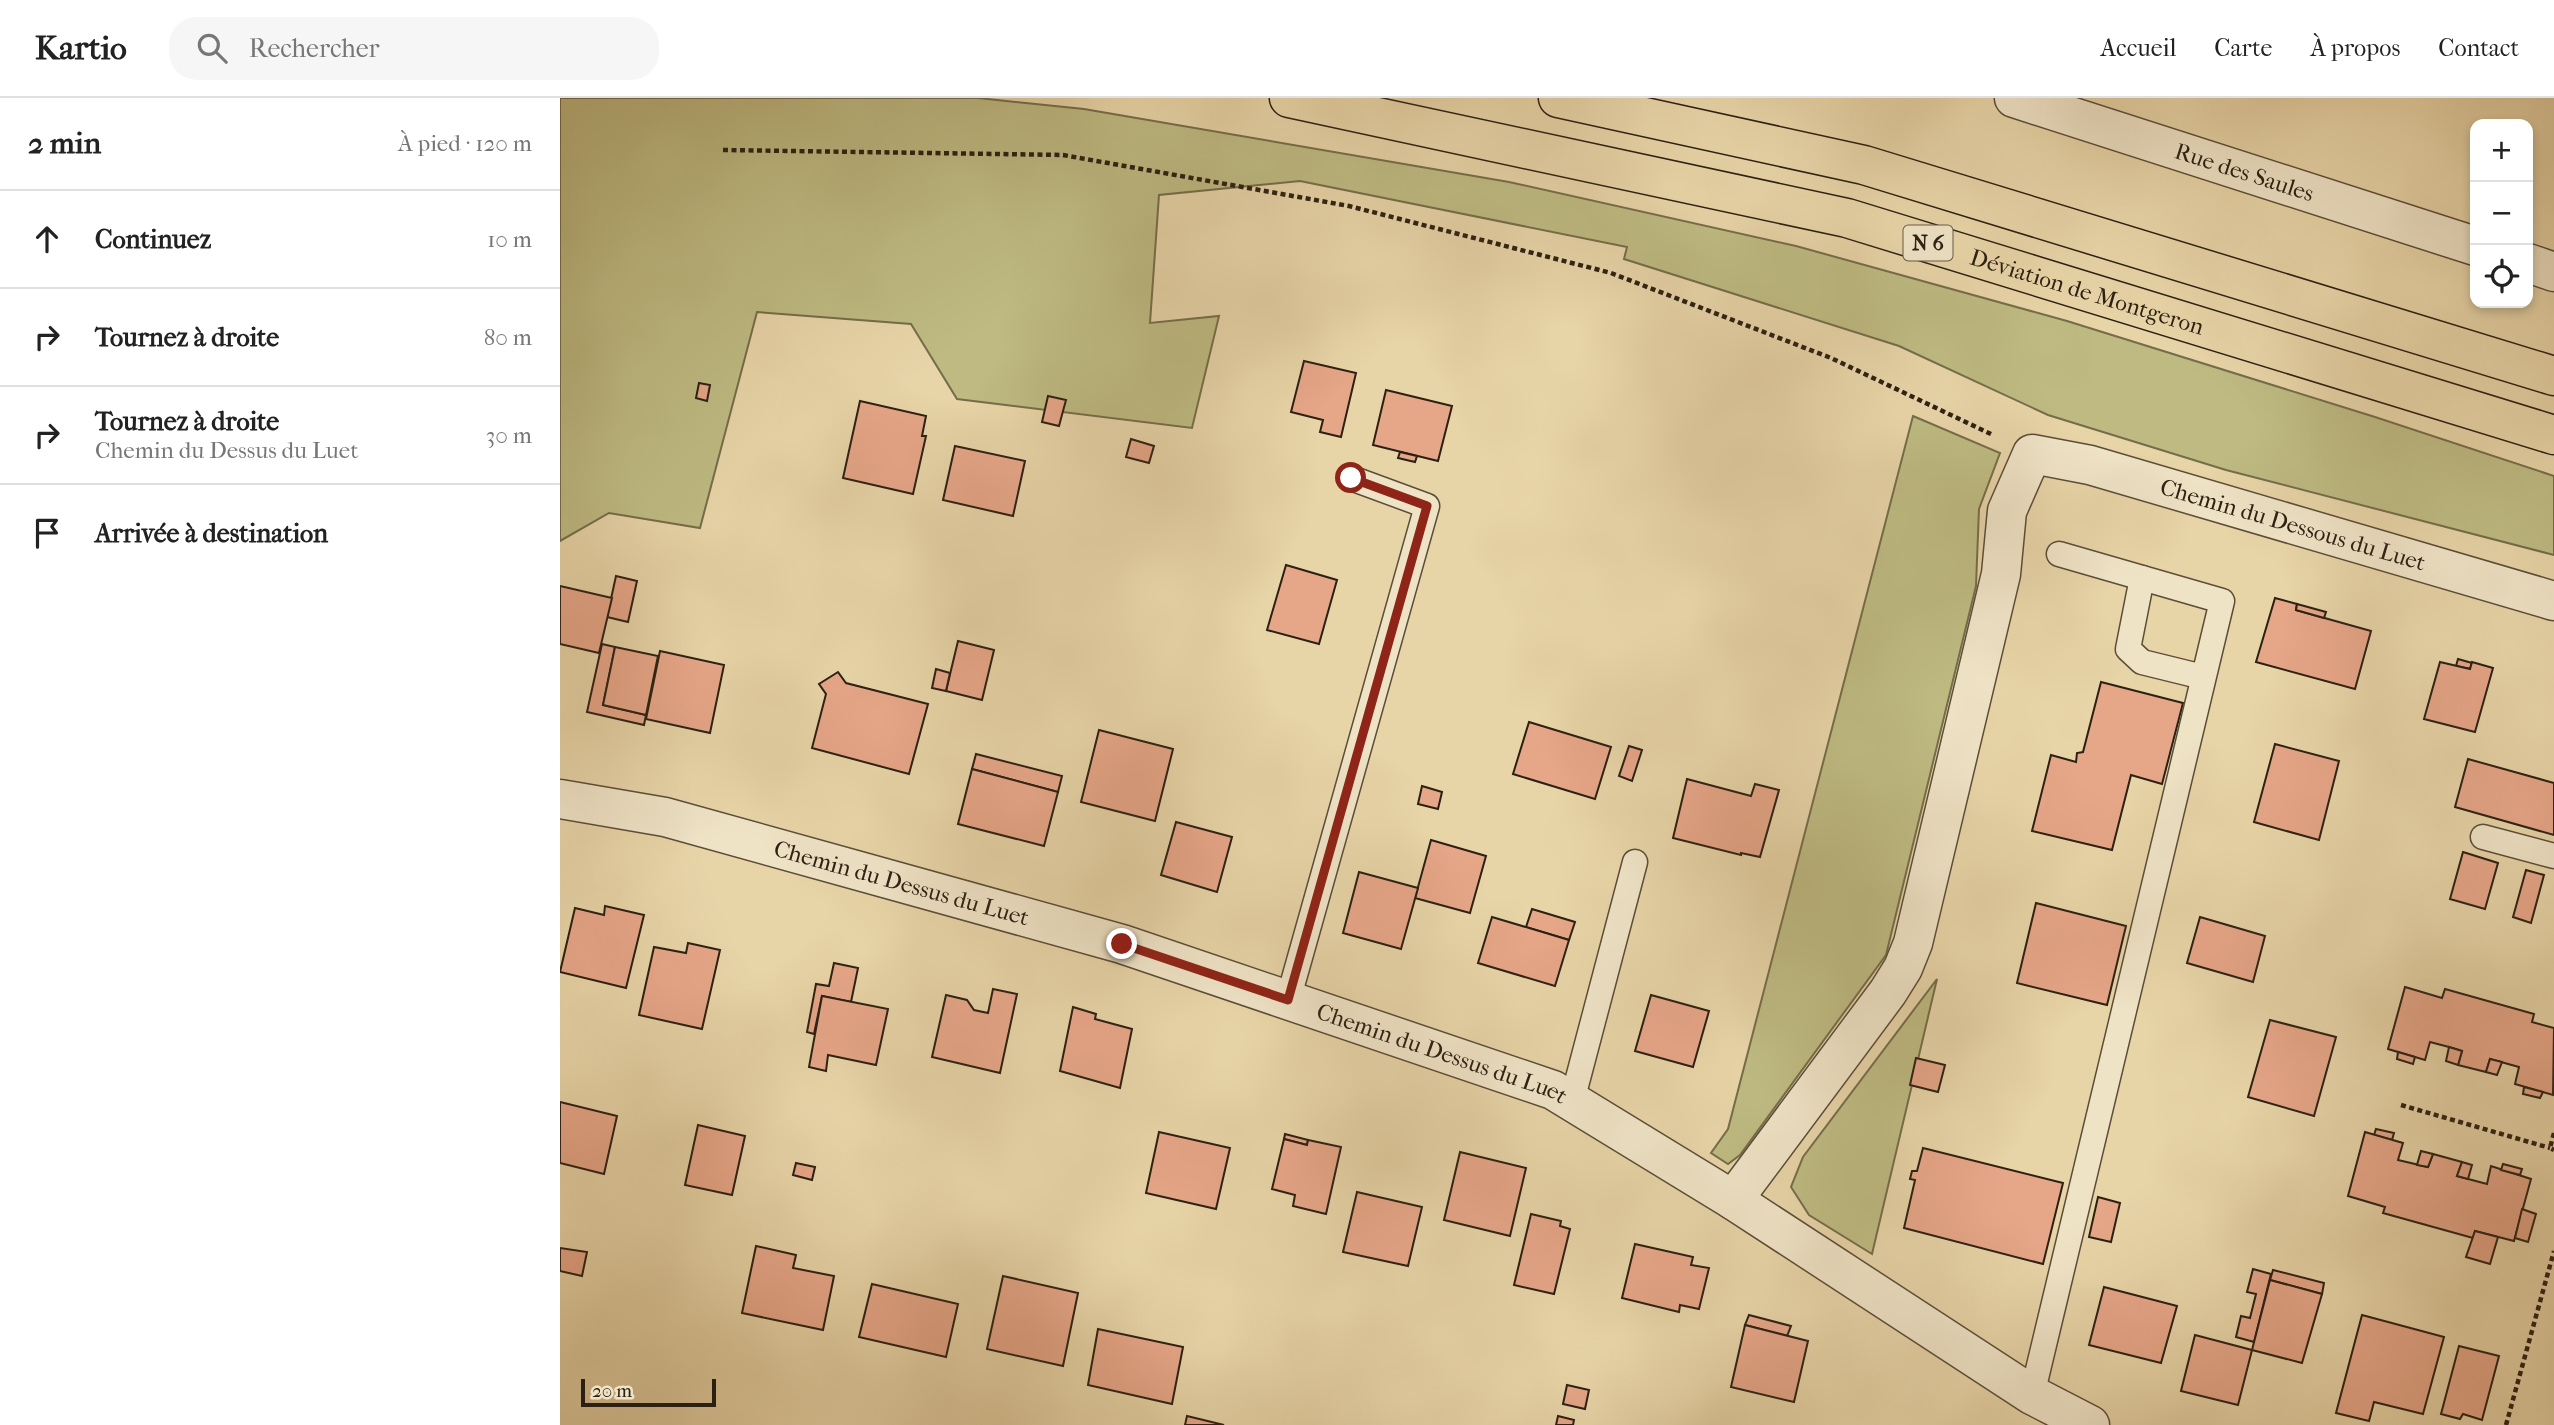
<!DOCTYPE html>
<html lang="fr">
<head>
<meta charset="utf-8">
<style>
  body { margin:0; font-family:"IM FELL French Canon",serif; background:#f6f6f6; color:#222 }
  .controls { position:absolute; right:21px; top:21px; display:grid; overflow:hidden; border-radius:14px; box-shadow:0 4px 10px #0003 }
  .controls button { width:63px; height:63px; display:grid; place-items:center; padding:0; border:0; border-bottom:2px solid #e0e0e0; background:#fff; color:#222; font:35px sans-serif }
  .scale { position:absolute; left:21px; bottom:18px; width:135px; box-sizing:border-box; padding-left:7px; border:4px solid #2c2013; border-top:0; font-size:19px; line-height:24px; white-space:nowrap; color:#2c2013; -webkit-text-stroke:5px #efe3c6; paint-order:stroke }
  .stop { position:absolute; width:21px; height:21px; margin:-16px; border:5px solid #8f2418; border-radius:50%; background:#fff }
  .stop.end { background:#8f2418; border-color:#fff; box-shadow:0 2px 7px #0008 }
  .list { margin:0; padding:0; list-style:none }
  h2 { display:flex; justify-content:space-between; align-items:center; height:91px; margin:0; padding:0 28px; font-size:30px }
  h2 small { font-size:23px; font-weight:400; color:#767676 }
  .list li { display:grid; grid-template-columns:46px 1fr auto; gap:21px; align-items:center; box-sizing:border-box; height:98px; padding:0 28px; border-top:2px solid #e0e0e0 }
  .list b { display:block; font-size:26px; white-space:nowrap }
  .list p { margin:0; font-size:23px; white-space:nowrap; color:#767676 }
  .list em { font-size:23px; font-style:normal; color:#767676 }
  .icon { flex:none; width:38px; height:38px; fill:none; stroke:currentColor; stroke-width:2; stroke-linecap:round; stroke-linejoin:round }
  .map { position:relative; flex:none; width:1994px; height:1327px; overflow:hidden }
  header { display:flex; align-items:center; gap:42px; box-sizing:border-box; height:98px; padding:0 35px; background:#fff; border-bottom:2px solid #e0e0e0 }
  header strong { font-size:33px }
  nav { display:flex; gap:38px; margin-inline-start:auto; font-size:24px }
  .search { width:490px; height:63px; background:#f6f6f6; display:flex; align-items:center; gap:18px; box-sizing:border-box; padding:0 24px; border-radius:28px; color:#767676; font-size:26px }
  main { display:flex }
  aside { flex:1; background:#fff }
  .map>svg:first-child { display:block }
</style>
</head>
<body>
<header>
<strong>Kartio</strong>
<div class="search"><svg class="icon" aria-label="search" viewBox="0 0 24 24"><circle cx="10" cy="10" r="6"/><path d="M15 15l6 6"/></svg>Rechercher</div>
<nav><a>Accueil</a><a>Carte</a><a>À propos</a><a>Contact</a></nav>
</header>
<main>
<aside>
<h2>2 min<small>À pied · 120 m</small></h2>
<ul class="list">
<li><svg class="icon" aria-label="ahead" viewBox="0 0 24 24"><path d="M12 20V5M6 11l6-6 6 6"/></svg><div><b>Continuez</b></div><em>10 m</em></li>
<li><svg class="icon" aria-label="right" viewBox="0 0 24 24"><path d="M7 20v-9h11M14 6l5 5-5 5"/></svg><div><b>Tournez à droite</b></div><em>80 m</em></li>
<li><svg class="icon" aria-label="right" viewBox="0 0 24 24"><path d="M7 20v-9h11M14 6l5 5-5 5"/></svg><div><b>Tournez à droite</b><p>Chemin du Dessus du Luet</p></div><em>30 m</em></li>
<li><svg class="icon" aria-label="arrive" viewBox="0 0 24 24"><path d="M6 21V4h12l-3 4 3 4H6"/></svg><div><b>Arrivée à destination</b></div></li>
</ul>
</aside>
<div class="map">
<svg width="1994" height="1327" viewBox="0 0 1994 1327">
  <rect width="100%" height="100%" fill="#e7d4a7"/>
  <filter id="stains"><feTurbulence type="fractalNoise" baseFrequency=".00286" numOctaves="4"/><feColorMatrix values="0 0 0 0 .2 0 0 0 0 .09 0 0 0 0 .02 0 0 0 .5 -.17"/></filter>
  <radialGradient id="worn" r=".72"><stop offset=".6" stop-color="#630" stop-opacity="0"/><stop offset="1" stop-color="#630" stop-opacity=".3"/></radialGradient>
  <g fill="#beba82" stroke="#756d4a" stroke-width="2">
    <path d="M 0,0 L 418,0 L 524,11 L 949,84 L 1236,148 L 1507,223 L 1815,319 L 1994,378 L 1994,457 L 1666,372 L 1488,317 L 1339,248 L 1064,161 L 1067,149 L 740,83 L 599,97 L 590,225 L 659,218 L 632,330 L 397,301 L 351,226 L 197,214 L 140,430 L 49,415 L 0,443 Z"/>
    <path d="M 1353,318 L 1440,355 L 1419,411 L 1416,488 L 1326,857 L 1180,1057 L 1168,1066 L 1151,1055 L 1168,1031 Z"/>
    <path d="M 1377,881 L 1312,1156 L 1249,1117 L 1231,1089 L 1243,1059 Z"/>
  </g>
  <g fill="#e6a688" stroke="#2c2013" stroke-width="2">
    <path d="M 744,263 L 796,275 L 781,339 L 760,334 L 763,322 L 731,314 Z"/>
    <path d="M 139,285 L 150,287 L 147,303 L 136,300 Z"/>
    <path d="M 826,292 L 892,308 L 878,363 L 813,347 Z"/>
    <path d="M 488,298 L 506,302 L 499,328 L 482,324 Z"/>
    <path d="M 300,303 L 366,318 L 362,338 L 366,338 L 353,396 L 283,380 Z"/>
    <path d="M 571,341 L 594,348 L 589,365 L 566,359 Z"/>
    <path d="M 395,348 L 465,363 L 453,418 L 383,402 Z"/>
    <path d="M 840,354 L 857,358 L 855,364 L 838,360 Z"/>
    <path d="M 726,467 L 777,482 L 759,546 L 707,532 Z"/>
    <path d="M 56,478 L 77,483 L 68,524 L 47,519 Z"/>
    <path d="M 0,488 L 52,500 L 39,555 L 0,546 Z"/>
    <path d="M 1715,500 L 1737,506 L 1736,512 L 1811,533 L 1795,591 L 1696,564 Z"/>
    <path d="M 1737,506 L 1766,514 L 1764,520 L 1736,512 Z"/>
    <path d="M 398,543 L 434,552 L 422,602 L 386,593 Z"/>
    <path d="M 42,546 L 55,549 L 43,607 L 86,617 L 84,627 L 27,614 Z"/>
    <path d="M 55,549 L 98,558 L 86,617 L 43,607 Z"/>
    <path d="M 100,553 L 164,567 L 150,635 L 86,621 Z"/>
    <path d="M 1898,561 L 1912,565 L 1910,571 L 1896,568 Z"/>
    <path d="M 1880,564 L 1910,571 L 1912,564 L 1933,570 L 1915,634 L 1864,621 Z"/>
    <path d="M 376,571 L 390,575 L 386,593 L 372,590 Z"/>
    <path d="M 278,574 L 286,585 L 368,606 L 349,676 L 252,650 L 266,596 L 259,586 Z"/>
    <path d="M 1541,584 L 1623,605 L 1602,686 L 1571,677 L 1552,752 L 1472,733 L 1491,657 L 1516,664 L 1517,655 L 1523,654 Z"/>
    <path d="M 969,624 L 1051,649 L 1035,701 L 953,676 Z"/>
    <path d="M 539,632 L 613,651 L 595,723 L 521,704 Z"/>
    <path d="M 1715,646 L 1779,663 L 1759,742 L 1694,724 Z"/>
    <path d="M 1069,648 L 1082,652 L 1072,683 L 1059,678 Z"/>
    <path d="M 416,656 L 502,678 L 498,694 L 412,671 Z"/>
    <path d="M 1908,661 L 1994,685 L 1994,737 L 1895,709 Z"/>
    <path d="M 412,671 L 498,694 L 484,748 L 398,726 Z"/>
    <path d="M 1127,681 L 1191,698 L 1195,686 L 1219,692 L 1200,759 L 1181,755 L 1181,757 L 1113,740 Z"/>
    <path d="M 862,688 L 882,694 L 878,711 L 858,706 Z"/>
    <path d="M 616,724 L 672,739 L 657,794 L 601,777 Z"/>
    <path d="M 871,742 L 926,758 L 910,815 L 855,800 Z"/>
    <path d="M 1903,754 L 1938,765 L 1925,811 L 1890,801 Z"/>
    <path d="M 1966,772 L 1984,777 L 1971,825 L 1953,819 Z"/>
    <path d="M 799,774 L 858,790 L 841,851 L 783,835 Z"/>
    <path d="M 1476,805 L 1566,828 L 1547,907 L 1457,885 Z"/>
    <path d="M 45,808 L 84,817 L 66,890 L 0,874 L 15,810 L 44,817 Z"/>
    <path d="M 972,811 L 1015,824 L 1009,842 L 966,829 Z"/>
    <path d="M 932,819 L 1009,842 L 995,888 L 918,865 Z"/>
    <path d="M 1640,819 L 1705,838 L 1693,884 L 1627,865 Z"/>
    <path d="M 128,845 L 160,852 L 142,931 L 79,917 L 94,849 L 126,855 Z"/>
    <path d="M 274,865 L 298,870 L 291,904 L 262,898 L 254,936 L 247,934 L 256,886 L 269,888 Z"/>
    <path d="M 1845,889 L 1882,900 L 1885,891 L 1974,916 L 1972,924 L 1994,930 L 1993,997 L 1955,986 L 1959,969 L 1930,961 L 1926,974 L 1898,967 L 1902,953 L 1889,949 L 1870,944 L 1865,962 L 1828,951 Z"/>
    <path d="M 433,891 L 457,896 L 440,975 L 372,959 L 386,897 L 407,902 L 414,912 L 428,915 Z"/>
    <path d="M 1091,897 L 1149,913 L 1133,969 L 1075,953 Z"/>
    <path d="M 262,898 L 328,911 L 316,967 L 268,957 L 266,973 L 249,969 Z"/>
    <path d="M 513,909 L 536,916 L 535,921 L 572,931 L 560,990 L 500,973 Z"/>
    <path d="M 1710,922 L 1776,939 L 1754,1018 L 1688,999 Z"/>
    <path d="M 1889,949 L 1902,953 L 1898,967 L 1886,963 Z"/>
    <path d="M 1838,954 L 1855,959 L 1853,966 L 1837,961 Z"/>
    <path d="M 1356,960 L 1385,967 L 1378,994 L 1350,987 Z"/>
    <path d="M 1930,961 L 1942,964 L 1937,977 L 1926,974 Z"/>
    <path d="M 1964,989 L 1983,994 L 1980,1000 L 1963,996 Z"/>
    <path d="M 0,1004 L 57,1018 L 44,1076 L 0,1065 Z"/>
    <path d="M 138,1027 L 185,1038 L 172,1097 L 125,1087 Z"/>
    <path d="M 1816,1031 L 1834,1035 L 1832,1042 L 1814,1037 Z"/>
    <path d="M 599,1034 L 670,1050 L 656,1111 L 586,1095 Z"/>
    <path d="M 1805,1034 L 1843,1045 L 1838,1062 L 1868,1069 L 1873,1056 L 1902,1064 L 1897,1078 L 1927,1086 L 1931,1068 L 1971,1081 L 1954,1143 L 1915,1133 L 1913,1140 L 1823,1115 L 1825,1109 L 1788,1098 Z"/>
    <path d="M 725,1036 L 748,1042 L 747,1047 L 724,1041 Z"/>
    <path d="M 724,1041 L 747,1047 L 748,1042 L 781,1049 L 766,1116 L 733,1108 L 735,1097 L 712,1091 Z"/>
    <path d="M 1363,1050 L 1503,1085 L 1483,1166 L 1344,1130 L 1355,1082 L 1350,1081 L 1352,1073 L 1357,1073 Z"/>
    <path d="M 1861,1053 L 1873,1056 L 1868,1069 L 1857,1067 Z"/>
    <path d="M 900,1054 L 966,1070 L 950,1138 L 884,1122 Z"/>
    <path d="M 1902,1064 L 1912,1067 L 1908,1081 L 1897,1078 Z"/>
    <path d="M 236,1065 L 255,1069 L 252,1082 L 233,1077 Z"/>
    <path d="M 1943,1066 L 1962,1071 L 1960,1077 L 1941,1072 Z"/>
    <path d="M 797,1094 L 862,1109 L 848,1168 L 783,1154 Z"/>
    <path d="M 1538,1099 L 1560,1105 L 1551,1144 L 1529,1139 Z"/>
    <path d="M 1962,1111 L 1976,1116 L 1968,1144 L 1955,1140 Z"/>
    <path d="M 971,1116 L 1001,1123 L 1000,1128 L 1010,1131 L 994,1196 L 954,1187 Z"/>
    <path d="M 1915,1133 L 1938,1139 L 1930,1166 L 1906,1159 Z"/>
    <path d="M 1075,1146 L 1133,1159 L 1131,1167 L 1149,1170 L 1139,1211 L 1120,1207 L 1119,1214 L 1062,1200 Z"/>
    <path d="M 196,1148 L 236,1157 L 233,1170 L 274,1178 L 263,1232 L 182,1215 Z"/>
    <path d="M 0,1150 L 27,1154 L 22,1178 L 0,1173 Z"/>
    <path d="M 1693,1171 L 1711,1176 L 1694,1244 L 1676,1239 L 1681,1218 L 1690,1220 L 1696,1196 L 1687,1194 Z"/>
    <path d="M 1713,1172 L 1764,1185 L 1762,1196 L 1710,1182 Z"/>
    <path d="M 443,1178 L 518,1195 L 503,1268 L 427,1251 Z"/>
    <path d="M 1710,1182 L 1762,1196 L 1742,1265 L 1692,1252 Z"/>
    <path d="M 312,1186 L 398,1206 L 386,1259 L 299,1239 Z"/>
    <path d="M 1544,1189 L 1617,1208 L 1601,1265 L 1529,1247 Z"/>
    <path d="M 1189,1217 L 1231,1228 L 1227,1238 L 1185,1227 Z"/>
    <path d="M 1802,1217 L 1884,1239 L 1863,1316 L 1814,1304 L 1809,1323 L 1776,1315 Z"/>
    <path d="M 1185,1227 L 1248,1243 L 1234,1304 L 1171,1289 Z"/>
    <path d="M 538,1231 L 623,1249 L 612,1306 L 528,1287 Z"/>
    <path d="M 1635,1237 L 1692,1252 L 1678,1307 L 1621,1293 Z"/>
    <path d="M 1899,1248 L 1939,1258 L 1922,1322 L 1903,1316 L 1900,1321 L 1881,1316 Z"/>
    <path d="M 1007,1287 L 1029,1292 L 1025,1311 L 1003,1306 Z"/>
    <path d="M 627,1318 L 664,1327 L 625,1327 Z"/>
    <path d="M 998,1318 L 1014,1322 L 1013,1327 L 996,1327 Z"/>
  </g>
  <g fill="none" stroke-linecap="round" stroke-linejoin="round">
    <g stroke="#5b4d38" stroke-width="27">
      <g id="service">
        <path d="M 1582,480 L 1568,551 L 1582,564 L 1643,579"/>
        <path d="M 1923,739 L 1994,758"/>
        <path d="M 728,902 L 867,408 L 791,380"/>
        <path d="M 1012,1003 L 1075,764"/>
        <path d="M 1472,1297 L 1662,503 L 1499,456"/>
      </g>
    </g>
    <g stroke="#5b4d38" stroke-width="41">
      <g id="minor">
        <path id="s1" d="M 1454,0 L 1915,148"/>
        <path d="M 1968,165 L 1994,174"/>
        <path id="s2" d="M 0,701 L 105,719 L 562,846 L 993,992 L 1173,1102 L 1472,1297 L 1530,1327"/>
        <path id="s3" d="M 1173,1102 L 1328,894 L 1343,870 L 1353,845 L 1441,476 L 1447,413 L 1472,356 L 1530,367 L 1994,503"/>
      </g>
    </g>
    <g stroke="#2c2013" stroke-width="41">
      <g id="primary">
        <path id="s4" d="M 729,0 L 1287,120 L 1994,337"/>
        <path d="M 998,0 L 1304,67 L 1994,278"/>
      </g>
    </g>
    <g stroke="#2c2013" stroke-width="4.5" stroke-dasharray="5 3.5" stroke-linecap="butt">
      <path d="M 163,52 L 503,57 L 789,108 L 1051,175 L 1271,260 L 1433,337"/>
      <path d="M 1841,1007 L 1990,1050"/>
      <path d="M 1994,1035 L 1990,1050 L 1994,1052"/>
      <path d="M 1946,1327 L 1994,1153"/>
    </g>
    <use href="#service" stroke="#efe3c6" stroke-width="24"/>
    <use href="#minor" stroke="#efe3c6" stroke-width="38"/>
    <use href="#primary" stroke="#e7d4a7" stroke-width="38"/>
  </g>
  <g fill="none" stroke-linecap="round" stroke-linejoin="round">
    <path stroke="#8f2418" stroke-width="9" d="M 562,846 L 728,902 L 867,408 L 791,380"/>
  </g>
  <g text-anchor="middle" stroke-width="7" stroke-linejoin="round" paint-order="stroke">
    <rect fill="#efe3c6" stroke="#665a49" stroke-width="2" x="1343.5" y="127.5" width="49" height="35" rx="5"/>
    <g font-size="21" font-weight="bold" fill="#2c2013">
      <text x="1368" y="152">N 6</text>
    </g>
    <g font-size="23" fill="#2c2013" stroke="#efe3c6">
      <text dy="8" stroke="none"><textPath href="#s1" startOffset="242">Rue des Saules</textPath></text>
      <text dy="8" stroke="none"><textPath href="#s4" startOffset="822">Déviation de Montgeron</textPath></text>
      <text dy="8" stroke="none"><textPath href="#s3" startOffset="1090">Chemin du Dessous du Luet</textPath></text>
      <text dy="8" stroke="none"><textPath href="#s2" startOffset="352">Chemin du Dessus du Luet</textPath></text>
      <text dy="8" stroke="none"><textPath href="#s2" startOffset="919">Chemin du Dessus du Luet</textPath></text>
    </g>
  </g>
  <rect width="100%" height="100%" filter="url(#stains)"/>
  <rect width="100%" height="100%" fill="url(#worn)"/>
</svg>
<div class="controls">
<button>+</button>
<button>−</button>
<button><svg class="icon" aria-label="locate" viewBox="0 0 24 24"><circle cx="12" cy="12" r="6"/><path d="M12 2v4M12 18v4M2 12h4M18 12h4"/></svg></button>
</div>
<div class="scale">20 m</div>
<div class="stop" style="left:791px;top:380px"></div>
<div class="stop end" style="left:562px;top:846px"></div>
</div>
</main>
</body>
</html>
